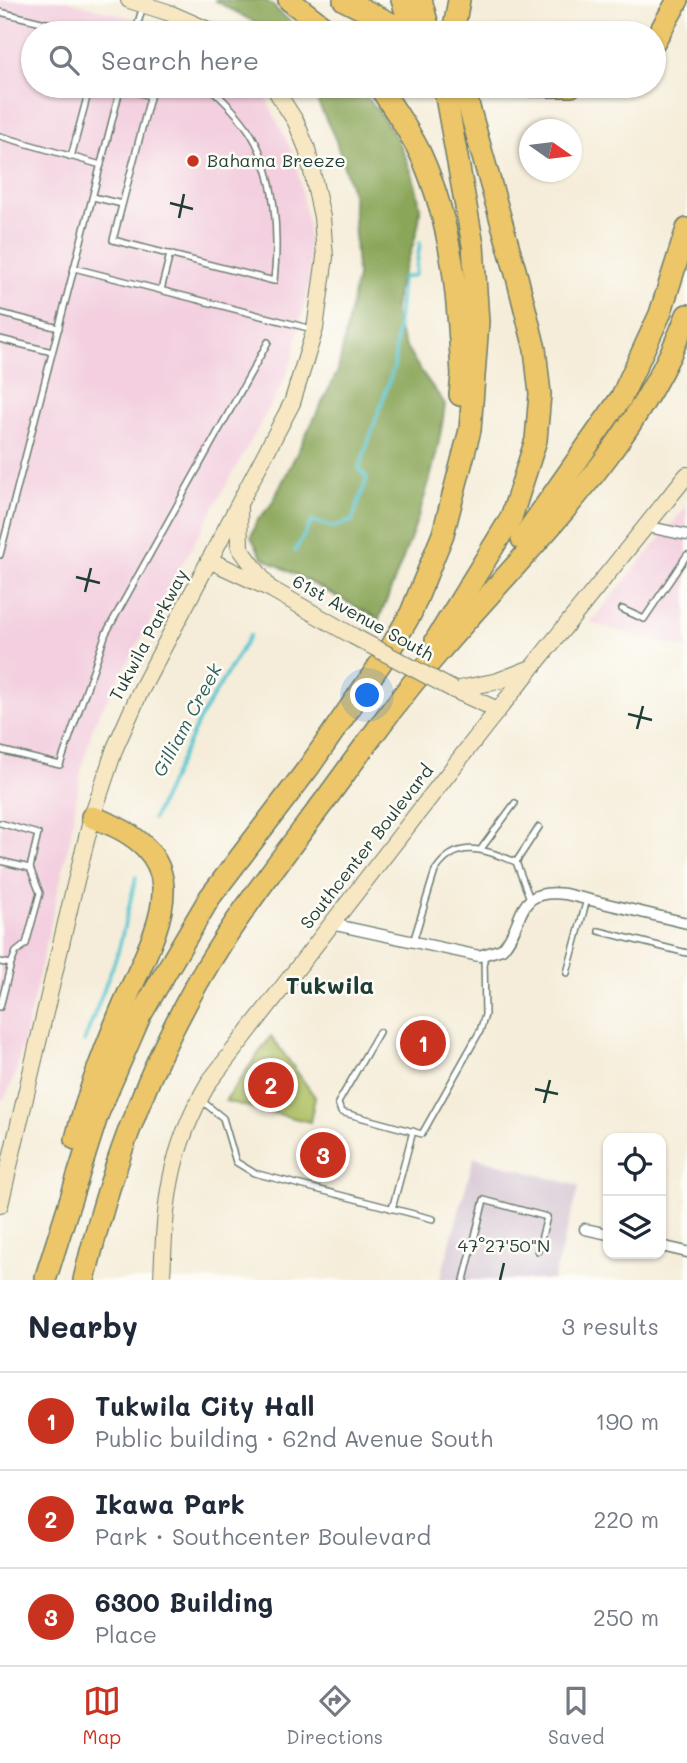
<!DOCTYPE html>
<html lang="en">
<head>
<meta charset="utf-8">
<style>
  body { margin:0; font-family:Mali,sans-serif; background:#f2f2f3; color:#1f2937 }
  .controls { position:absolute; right:21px; bottom:21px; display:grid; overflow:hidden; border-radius:14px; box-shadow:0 2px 5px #0004 }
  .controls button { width:63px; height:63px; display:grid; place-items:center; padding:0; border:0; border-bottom:2px solid #e0e1e3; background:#fff; color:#1f2937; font:35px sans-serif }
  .compass { position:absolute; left:519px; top:119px; width:63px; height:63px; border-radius:50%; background:#fff; box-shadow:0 2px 5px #0004; rotate:104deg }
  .you { position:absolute; left:368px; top:696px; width:24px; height:24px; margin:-18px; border:5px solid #fff; border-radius:50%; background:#1a73e8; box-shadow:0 0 0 10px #1a73e833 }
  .badge { display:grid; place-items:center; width:46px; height:46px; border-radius:50%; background:#c8321e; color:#fff; font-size:23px; font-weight:700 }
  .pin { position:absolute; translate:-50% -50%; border:4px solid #fff; box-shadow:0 2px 7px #0006 }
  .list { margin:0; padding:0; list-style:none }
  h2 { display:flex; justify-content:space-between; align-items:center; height:91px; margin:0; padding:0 28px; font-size:30px }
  h2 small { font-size:23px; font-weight:400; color:#747a83 }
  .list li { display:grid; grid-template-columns:46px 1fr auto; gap:21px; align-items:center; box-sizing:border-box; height:98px; padding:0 28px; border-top:2px solid #e0e1e3 }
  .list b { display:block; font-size:26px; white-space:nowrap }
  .list p { margin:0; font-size:23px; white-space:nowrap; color:#747a83 }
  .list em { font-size:23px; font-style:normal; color:#747a83 }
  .icon { flex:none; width:38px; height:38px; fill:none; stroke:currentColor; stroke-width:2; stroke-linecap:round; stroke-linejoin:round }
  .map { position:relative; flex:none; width:687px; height:1280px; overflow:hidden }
  .search { position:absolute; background:#fff; box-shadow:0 2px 5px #0004; left:21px; right:21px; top:21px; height:77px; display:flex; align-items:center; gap:18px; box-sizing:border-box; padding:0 24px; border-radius:38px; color:#747a83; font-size:26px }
  .sheet { height:385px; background:#fff }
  nav { display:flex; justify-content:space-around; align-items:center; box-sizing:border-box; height:98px; border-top:2px solid #e0e1e3; background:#fff; font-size:19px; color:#747a83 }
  nav a { display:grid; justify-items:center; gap:4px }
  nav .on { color:#c8321e }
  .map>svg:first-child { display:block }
</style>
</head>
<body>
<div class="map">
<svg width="687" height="1280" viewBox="0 0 687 1280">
  <rect width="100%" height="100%" fill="#fdfcf7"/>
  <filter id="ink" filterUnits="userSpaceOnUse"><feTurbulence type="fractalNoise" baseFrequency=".0143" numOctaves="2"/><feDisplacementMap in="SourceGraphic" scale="14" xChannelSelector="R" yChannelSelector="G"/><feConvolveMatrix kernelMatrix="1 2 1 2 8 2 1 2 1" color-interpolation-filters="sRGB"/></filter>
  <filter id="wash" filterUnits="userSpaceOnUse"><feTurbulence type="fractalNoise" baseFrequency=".00686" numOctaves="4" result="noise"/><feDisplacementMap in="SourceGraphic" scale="28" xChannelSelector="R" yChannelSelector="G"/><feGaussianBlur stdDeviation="1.57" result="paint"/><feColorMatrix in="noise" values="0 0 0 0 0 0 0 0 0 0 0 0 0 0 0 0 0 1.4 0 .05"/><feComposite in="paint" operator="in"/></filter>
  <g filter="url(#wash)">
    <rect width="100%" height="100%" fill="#f5edd9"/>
    <g fill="#f3cfdf">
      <path d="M 0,0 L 66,0 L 185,33 L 33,33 L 33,86 L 256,86 L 266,98 L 296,160 L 308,227 L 310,280 L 292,359 L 283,383 L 95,721 L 81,770 L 70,839 L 16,1073 L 5,1098 L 0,1100 Z"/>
      <path d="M 687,506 L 687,649 L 590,623 Z"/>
    </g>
    <path fill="#cfbdce" d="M 474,1157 L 579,1186 L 553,1280 L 440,1280 Z"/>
    <path fill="#aebf62" stroke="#667e4b" stroke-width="2" d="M 271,1036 L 315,1097 L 310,1122 L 225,1101 Z"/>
    <g fill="#8aa658" stroke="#547246" stroke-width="2">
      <path d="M 214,0 L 266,0 L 303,33 L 267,33 L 256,23 Z"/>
      <path d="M 310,86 L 356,86 C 388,117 414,162 420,207 C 421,220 414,242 410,254 C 402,275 391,299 396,321 C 403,351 428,380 445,404 C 436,480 407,549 379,619 L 262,557 L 251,537 L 256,522 L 271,505 L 338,371 L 357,277 L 353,195 L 335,138 Z"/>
    </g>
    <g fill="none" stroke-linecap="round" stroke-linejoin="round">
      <g stroke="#5bc7d3" stroke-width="3.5">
        <path d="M 295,551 L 312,521 L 333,527 L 352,521 L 367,478 L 359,469 L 394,367 L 402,278 L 415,275 L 420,243"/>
        <path d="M 153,819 L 199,720 L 250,635"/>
        <path d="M 84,1042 L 118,952 L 136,877"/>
      </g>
    </g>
  </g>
  <g filter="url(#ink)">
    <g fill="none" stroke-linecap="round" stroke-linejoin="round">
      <g stroke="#6a7b6e" stroke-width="8">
        <g id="lane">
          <path d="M 0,12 L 87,33"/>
          <path d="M 135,33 L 143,6"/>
          <path d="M 153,86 L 113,240 L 274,281 C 279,234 276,175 251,134 C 240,116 224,100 208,86"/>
          <path d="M 121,87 L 150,96"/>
          <path d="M 0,136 L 101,165"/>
          <path d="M 71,157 L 90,86"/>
          <path d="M 93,197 L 122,204"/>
          <path d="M 74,268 L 312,329"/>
          <path d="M 161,290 L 170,254"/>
          <path d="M 0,313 L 59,328"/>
          <path d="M 0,339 L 52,352"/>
          <path d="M 0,555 L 121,86"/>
          <path d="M 622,609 L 644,619 L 687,555"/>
          <path d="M 0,750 L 60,765 L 106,633 L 268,342"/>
          <path d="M 0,823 L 38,834 L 30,868 L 40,893 L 26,944 L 16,952 L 11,964 L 0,1007"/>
          <path d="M 481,849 L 515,803"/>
          <path d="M 0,861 L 30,868"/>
          <path d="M 516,862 L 539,827"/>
          <path d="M 599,931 L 687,953"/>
          <path d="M 413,942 L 435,871 C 457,837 485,850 516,862 L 530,899"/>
          <path d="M 0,962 L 11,964"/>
          <path d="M 567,973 L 587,899"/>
          <path d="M 379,1032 L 338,1103 L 341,1112 L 422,1134 L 480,1031 L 485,1015 L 484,956"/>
          <path d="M 202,1101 L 223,1118 L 236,1162 L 254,1173 L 433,1219"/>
          <path d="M 392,1209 L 413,1131"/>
          <path d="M 464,1280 L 484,1200 L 547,1217 L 538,1251"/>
        </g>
      </g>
      <g stroke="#6a7b6e" stroke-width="13">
        <g id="street">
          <path d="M 644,526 L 687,535"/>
          <path d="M 331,924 L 479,956 L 502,949 C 527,922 512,888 565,894 L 687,923"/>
          <path d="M 585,1229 L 608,1234"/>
          <path d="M 661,1246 L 687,1252"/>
        </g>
      </g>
      <g stroke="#6a7b6e" stroke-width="18">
        <g id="secondary">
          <path d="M 129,0 L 167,12 L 215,33"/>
          <path d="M 239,508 L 240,548 L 267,585"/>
          <path d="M 209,560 L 271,589 L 353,636"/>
          <path d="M 454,690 L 498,681 L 529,669"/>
          <path d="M 454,690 L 498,710"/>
          <path d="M 0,1205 L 73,893 L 92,817 L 115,748 L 140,692 L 292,403 L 315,329 L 325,257 L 322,217 L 307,149 L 296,122 L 273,86"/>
          <path d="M 162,1280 C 165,1201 168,1152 209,1082 L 486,725 L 687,475"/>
        </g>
      </g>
      <g stroke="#6a7b6e" stroke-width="24">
        <g id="highway">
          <path d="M 289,0 L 332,33"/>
          <path d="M 344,0 L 410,33"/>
          <path d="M 402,0 L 413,33"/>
          <path d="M 421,0 L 430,33"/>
          <path d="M 453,33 L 459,0"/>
          <path d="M 654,42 L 678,0"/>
          <path d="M 379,86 C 393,108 410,131 421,155 C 453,226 458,298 462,375 L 460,395"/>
          <path d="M 532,86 L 571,86"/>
          <path d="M 522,539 L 621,398 L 660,314 L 687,229"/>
          <path d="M 436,640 L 511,518 L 536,440 L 540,394 L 535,349 L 517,277 L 463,86"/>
          <path d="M 76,1139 C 87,1094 104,1051 122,1008 C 157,928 206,856 92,817"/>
          <path d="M 46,1277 L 98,1113 L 140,1016 L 210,897 L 309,767 L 389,651 L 411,613 L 443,534 L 470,430 L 478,322 L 473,245 L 444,86"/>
          <path d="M 84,1280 C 111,1164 156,1045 221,944 C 253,894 290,847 326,799 C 362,750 398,699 438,653 C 529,546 637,449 687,315"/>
        </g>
      </g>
      <use href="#lane" stroke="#fff" stroke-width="5"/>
      <use href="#street" stroke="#fff" stroke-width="10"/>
      <use href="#secondary" stroke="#f7e8c3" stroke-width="16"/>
      <use href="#highway" stroke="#ecc669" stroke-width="21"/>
      <g stroke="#6a7b6e" stroke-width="18" stroke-linecap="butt">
        <path id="secondary-bridge" d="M 353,636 L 454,690"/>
      </g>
      <use href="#secondary-bridge" stroke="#f7e8c3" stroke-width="16"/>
    </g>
  </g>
  <path fill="none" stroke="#1f3d34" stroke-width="2.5" d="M 170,203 L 193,209M 179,218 L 184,194M 76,577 L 100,583M 85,592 L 91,568M 628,714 L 652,720M 637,729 L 643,706M 535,1089 L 558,1094M 544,1103 L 550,1080M 500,1280 L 504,1263"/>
  <circle fill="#c8321e" stroke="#fdfcf7" stroke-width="2.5" cx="193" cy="161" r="7"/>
  <g text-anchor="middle" stroke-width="5" stroke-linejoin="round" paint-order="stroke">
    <g font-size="18" fill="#1f3d34" stroke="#fdfcf7" text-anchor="start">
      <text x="207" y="167">Bahama Breeze</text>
    </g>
    <g font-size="18" fill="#1f3d34" stroke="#fdfcf7">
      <text transform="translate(363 618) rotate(29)" y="6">61st Avenue South</text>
      <text transform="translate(149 635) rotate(-62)" y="6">Tukwila Parkway</text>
      <text transform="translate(367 847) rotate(-52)" y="6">Southcenter Boulevard</text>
    </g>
    <g font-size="19" font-style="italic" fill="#2e605c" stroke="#fdfcf7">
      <text transform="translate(187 720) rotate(-62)" y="7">Gilliam Creek</text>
    </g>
    <g font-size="24" font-weight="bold" fill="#1f3d34" stroke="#fdfcf7">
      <text x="330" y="994">Tukwila</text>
    </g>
  </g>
  <g font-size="18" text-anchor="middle" fill="#1f3d34" stroke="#fdfcf7" stroke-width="5" stroke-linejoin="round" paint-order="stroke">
    <text x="504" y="1252">47°27'50"N</text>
  </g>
</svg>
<div class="controls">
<button><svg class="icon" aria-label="locate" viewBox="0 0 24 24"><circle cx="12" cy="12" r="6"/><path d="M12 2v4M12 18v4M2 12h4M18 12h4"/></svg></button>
<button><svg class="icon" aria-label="layers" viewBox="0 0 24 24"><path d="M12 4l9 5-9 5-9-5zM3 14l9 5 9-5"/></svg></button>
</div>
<svg class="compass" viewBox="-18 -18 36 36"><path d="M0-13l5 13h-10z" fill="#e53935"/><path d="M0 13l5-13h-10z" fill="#747a83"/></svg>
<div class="you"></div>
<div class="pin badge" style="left:423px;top:1043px">1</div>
<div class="pin badge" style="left:271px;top:1085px">2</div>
<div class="pin badge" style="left:323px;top:1155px">3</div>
<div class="search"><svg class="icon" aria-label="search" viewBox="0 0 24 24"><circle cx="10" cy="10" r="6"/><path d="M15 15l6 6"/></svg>Search here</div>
</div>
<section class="sheet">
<h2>Nearby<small>3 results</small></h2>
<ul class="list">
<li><span class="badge">1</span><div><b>Tukwila City Hall</b><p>Public building · 62nd Avenue South</p></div><em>190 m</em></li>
<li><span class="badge">2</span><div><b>Ikawa Park</b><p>Park · Southcenter Boulevard</p></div><em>220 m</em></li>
<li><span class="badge">3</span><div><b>6300 Building</b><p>Place</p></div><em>250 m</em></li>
</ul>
</section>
<nav>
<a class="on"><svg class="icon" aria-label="map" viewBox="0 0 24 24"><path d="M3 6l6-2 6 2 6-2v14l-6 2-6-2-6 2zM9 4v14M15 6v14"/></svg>Map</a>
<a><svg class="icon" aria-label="directions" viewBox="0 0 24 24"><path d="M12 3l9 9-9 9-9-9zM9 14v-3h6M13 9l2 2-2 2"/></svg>Directions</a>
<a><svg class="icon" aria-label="saved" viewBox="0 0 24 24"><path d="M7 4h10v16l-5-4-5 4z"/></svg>Saved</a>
</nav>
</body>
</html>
